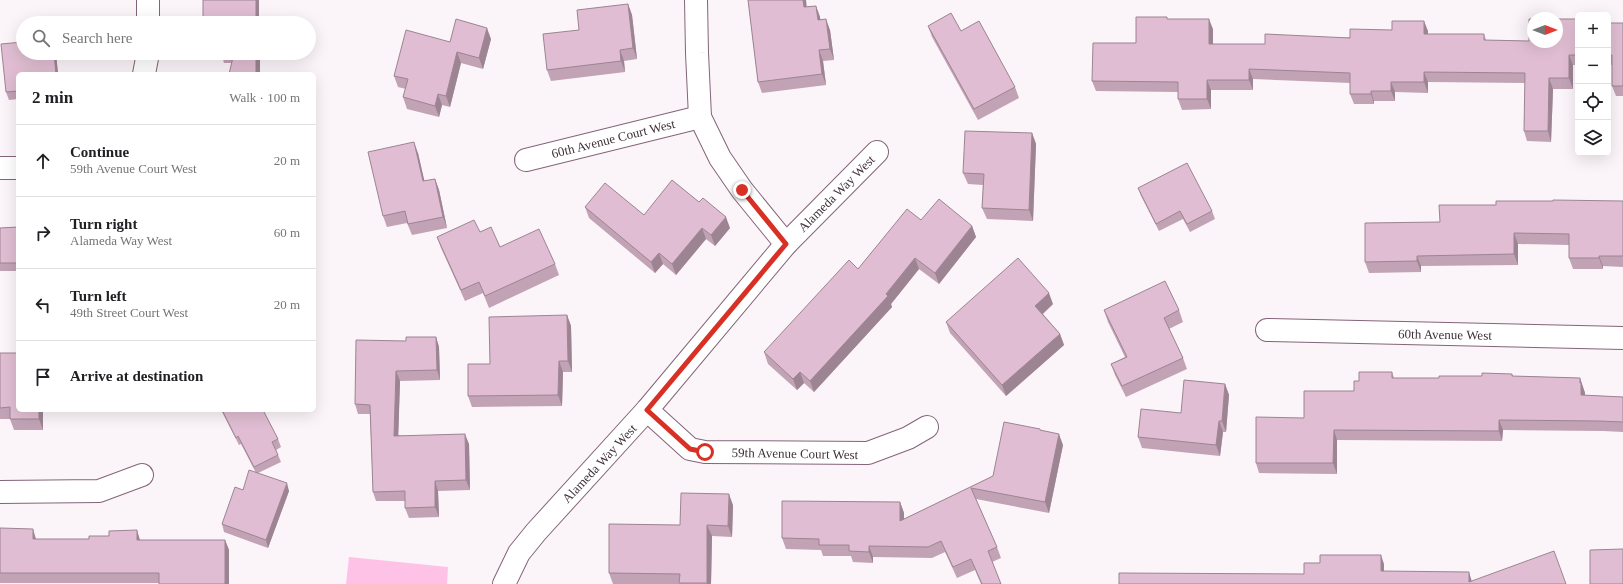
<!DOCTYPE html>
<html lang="en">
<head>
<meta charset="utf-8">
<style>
  body { margin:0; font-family:Georgia,serif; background:#f2f2f2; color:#202124 }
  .controls { position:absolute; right:12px; top:12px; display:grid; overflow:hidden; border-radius:6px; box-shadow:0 4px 16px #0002 }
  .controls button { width:36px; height:36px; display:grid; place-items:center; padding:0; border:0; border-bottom:1px solid #e0e0e0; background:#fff; color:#202124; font:20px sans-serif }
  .compass { position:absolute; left:1527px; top:12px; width:36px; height:36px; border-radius:50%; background:#fff; box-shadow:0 4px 16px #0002; rotate:90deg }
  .stop { position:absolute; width:12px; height:12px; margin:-9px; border:3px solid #d93025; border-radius:50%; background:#fff }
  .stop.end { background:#d93025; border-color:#fff; box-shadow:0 1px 4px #0008 }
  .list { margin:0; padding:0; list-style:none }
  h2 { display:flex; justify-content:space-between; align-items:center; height:52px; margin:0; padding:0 16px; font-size:17px }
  h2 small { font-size:13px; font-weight:400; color:#757577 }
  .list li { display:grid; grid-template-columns:26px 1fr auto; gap:12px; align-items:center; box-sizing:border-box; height:72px; padding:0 16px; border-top:1px solid #e0e0e0 }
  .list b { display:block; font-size:15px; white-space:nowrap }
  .list p { margin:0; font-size:13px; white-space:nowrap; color:#757577 }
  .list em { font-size:13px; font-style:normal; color:#757577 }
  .icon { flex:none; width:22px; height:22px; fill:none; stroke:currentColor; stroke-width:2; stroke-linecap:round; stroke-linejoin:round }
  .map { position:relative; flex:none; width:1623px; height:584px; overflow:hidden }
  .search { position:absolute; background:#fff; box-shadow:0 4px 16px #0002; left:16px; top:16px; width:300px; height:44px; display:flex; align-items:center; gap:10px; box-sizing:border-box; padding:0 14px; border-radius:22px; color:#757577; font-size:15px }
  .panel { position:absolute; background:#fff; box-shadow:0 4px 16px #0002; left:16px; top:72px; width:300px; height:340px; border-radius:6px }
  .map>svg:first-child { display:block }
</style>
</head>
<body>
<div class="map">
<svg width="1623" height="584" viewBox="0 0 1623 584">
  <rect width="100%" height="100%" fill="#fbf4f8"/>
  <path fill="#fec2e7" d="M 349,557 L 448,567 L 447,584 L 346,584 Z"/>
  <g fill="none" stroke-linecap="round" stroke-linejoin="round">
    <g stroke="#846478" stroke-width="24">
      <g id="minor">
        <path d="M 148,0 L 148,23"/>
        <path d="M 696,0 L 697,53 L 700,117 L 720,158 L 742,190 L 786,244"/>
        <path d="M 144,74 L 148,53"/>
        <path d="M 526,160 L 700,117"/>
        <path d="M 0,168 L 18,168"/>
        <path d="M 1267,330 L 1623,338"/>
        <path d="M 647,410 L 690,449 L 705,452 L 868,453 L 908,438 L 927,427"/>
        <path d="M 0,492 L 99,491 L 142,475"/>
        <path d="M 504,584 L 519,553 L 536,532 L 647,410 L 786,244 L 877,152"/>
      </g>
    </g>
    <use href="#minor" stroke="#fff" stroke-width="22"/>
  </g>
  <g fill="#c1a3b5">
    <path d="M 748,0 L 806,0 L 806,7 L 816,6 L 820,17 L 820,20 L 830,30 L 834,60 L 823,61 L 826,85 L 762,93 L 758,82 Z"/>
    <path d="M 628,4 L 632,15 L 637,59 L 624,61 L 625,72 L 551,81 L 547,70 L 579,30 Z"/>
    <path d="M 1167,19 L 1213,29 L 1213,44 L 1265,44 L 1428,31 L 1428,34 L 1484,34 L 1486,40 L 1529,41 L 1578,19 L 1578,65 L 1573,65 L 1573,89 L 1553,89 L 1551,142 L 1527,141 L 1524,131 L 1525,83 L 1428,82 L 1428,93 L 1395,92 L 1395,101 L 1374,101 L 1374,104 L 1354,104 L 1350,94 L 1350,83 L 1253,79 L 1253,90 L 1211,90 L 1211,109 L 1182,110 L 1178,99 L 1178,92 L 1096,91 L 1092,81 L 1136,43 Z"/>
    <path d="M 1608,23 L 1623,23 L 1623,96 L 1616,96 L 1612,86 L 1612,65 L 1608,65 Z"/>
    <path d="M 928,26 L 961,31 L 1015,87 L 1019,98 L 978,120 L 932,37 Z"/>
    <path d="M 491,39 L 483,69 L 461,63 L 450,107 L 442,105 L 439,117 L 407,109 L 403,97 L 406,89 L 398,87 L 394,76 L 450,42 Z"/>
    <path d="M 23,53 L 56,53 L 58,74 L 18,74 L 18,99 L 9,100 L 6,92 Z"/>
    <path d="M 221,53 L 260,53 L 260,74 L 232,63 L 224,63 Z"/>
    <path d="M 1032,133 L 1036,144 L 1033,221 L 987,219 L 982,208 L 983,185 L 968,184 L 963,173 Z"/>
    <path d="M 418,153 L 424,181 L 435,179 L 439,190 L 447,228 L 412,235 L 407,223 L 387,227 L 383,216 Z"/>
    <path d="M 1138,188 L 1212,211 L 1215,219 L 1190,232 L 1183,219 L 1159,231 L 1141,196 Z"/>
    <path d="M 1623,201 L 1623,267 L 1603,266 L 1603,269 L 1573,269 L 1569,258 L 1569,245 L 1518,244 L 1518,265 L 1421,266 L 1421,272 L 1369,273 L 1365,262 L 1440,222 L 1496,205 Z"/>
    <path d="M 585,207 L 644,215 L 730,228 L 715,246 L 706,239 L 676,275 L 663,264 L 655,273 L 589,218 Z"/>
    <path d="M 921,220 L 972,226 L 976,237 L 939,284 L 919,269 L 891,304 L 892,307 L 814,392 L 804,383 L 797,390 L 768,364 L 764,352 L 858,269 Z"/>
    <path d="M 18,227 L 18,271 L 0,271 L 0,228 Z"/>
    <path d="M 480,232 L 500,247 L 555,264 L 559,275 L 489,308 L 483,293 L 465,301 L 441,248 L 437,237 Z"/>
    <path d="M 1053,304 L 1043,314 L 1060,334 L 1064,345 L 1006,396 L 950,333 L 946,322 Z"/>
    <path d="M 1104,310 L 1179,310 L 1183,322 L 1169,329 L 1183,358 L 1187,369 L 1126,397 L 1115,375 L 1111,364 L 1125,357 L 1108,322 Z"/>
    <path d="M 567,315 L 571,326 L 572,372 L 563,372 L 562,406 L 472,407 L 468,396 L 490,364 Z"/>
    <path d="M 436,337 L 439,347 L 440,380 L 400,381 L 398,435 L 469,444 L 470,490 L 438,491 L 439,517 L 409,518 L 405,508 L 405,501 L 376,501 L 373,492 L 370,414 L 358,414 L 355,404 L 406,341 Z"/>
    <path d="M 0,353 L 43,410 L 43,430 L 14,430 L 10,419 L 0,419 Z"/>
    <path d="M 1392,372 L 1394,378 L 1439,378 L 1482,376 L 1512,374 L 1513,376 L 1580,378 L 1585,393 L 1585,395 L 1623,397 L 1623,432 L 1603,431 L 1503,430 L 1502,441 L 1337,440 L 1337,474 L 1259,473 L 1256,463 L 1304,418 L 1354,391 Z"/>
    <path d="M 1225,384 L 1229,395 L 1226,432 L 1223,432 L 1220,456 L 1142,448 L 1138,437 L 1181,413 Z"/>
    <path d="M 221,410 L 263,410 L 278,439 L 281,447 L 276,450 L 281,462 L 258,473 L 289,491 L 268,548 L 224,532 L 222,524 L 243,490 L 256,473 L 241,444 L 239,445 Z"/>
    <path d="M 1040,429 L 1040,430 L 1063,445 L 1049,513 L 976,499 L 997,547 L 1001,558 L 992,562 L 1001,584 L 981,584 L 975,570 L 957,578 L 945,552 L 932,558 L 873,557 L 873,563 L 853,562 L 851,556 L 823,556 L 821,550 L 786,549 L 782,538 L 900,502 L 904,513 L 904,519 L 993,476 Z"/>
    <path d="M 733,505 L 732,537 L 712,536 L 711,584 L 613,584 L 609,573 L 680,525 Z"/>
    <path d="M 0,528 L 36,539 L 140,540 L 225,540 L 229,550 L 229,584 L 159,583 L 0,583 Z"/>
  </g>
  <g fill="#9d8493">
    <rect x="256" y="0" width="3" height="23"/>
    <path d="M 803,0 L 806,0 L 808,18 L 804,7 Z"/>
    <path d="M 628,4 L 632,15 L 637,59 L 633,48 Z"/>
    <path d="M 816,6 L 820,17 L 822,31 L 818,20 Z"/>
    <path d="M 826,19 L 830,30 L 834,60 L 830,49 Z"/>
    <path d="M 1209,19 L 1213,29 L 1213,54 L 1209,44 Z"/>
    <path d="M 1424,21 L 1428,31 L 1428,44 L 1424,34 Z"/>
    <path d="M 487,28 L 491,39 L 483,69 L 479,58 Z"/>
    <path d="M 620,50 L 624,61 L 625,72 L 621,61 Z"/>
    <path d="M 819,50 L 823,61 L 826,85 L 822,74 Z"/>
    <path d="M 457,52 L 461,63 L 450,107 L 446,96 Z"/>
    <path d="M 54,53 L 56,53 L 58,74 L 56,74 Z"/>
    <rect x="256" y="53" width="4" height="21"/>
    <path d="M 1569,55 L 1573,65 L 1573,89 L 1569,78 Z"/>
    <path d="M 1249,69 L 1253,79 L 1253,90 L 1249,80 Z"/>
    <path d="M 1424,72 L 1428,82 L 1428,93 L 1424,82 Z"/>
    <path d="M 1549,78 L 1553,89 L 1551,142 L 1548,131 Z"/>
    <path d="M 1207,80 L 1211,90 L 1211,109 L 1207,99 Z"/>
    <path d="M 1391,82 L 1395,92 L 1395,101 L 1391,91 Z"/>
    <path d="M 1371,91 L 1374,101 L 1374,104 L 1371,94 Z"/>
    <path d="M 438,94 L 442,105 L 439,117 L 435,106 Z"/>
    <path d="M 1032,133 L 1036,144 L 1033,221 L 1029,210 Z"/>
    <path d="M 414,142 L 418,153 L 427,192 L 423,181 Z"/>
    <path d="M 435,179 L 439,190 L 447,228 L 443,217 Z"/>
    <path d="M 726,217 L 730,228 L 715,246 L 711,235 Z"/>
    <path d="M 972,226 L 976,237 L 939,284 L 935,273 Z"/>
    <path d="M 702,228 L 706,239 L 676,275 L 672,264 Z"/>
    <path d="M 1514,233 L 1518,244 L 1518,265 L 1514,254 Z"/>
    <path d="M 659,253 L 663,264 L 655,273 L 651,262 Z"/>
    <path d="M 1417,256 L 1421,266 L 1421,272 L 1417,261 Z"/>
    <path d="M 1599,256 L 1603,266 L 1603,269 L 1599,258 Z"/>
    <path d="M 915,258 L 919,269 L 891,304 L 892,307 L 814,392 L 810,381 L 886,294 Z"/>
    <path d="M 1049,293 L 1053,304 L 1039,317 L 1035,306 Z"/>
    <path d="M 567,315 L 571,326 L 572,372 L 568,361 Z"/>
    <path d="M 1060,334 L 1064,345 L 1006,396 L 1002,385 Z"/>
    <path d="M 436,337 L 439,347 L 440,380 L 437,370 Z"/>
    <path d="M 559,361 L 563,372 L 562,406 L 558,395 Z"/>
    <path d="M 396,371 L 400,381 L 398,445 L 394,436 Z"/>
    <path d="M 800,372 L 804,383 L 797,390 L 793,379 Z"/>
    <path d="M 1580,378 L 1585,393 L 1585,405 L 1581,395 Z"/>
    <path d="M 1225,384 L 1229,395 L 1226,432 L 1222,421 Z"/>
    <path d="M 39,410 L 43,410 L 43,430 L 39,419 Z"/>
    <path d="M 1499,420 L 1503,430 L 1502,441 L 1499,431 Z"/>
    <path d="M 1219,421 L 1223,432 L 1220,456 L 1216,445 Z"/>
    <path d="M 1334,430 L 1337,440 L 1337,474 L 1333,463 Z"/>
    <path d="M 465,434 L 469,444 L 470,490 L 466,480 Z"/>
    <path d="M 1059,434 L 1063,445 L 1049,513 L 1045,502 Z"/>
    <path d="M 435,481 L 438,491 L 439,517 L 435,507 Z"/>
    <path d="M 287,483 L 289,491 L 268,548 L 266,540 Z"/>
    <path d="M 729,494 L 733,505 L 732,537 L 728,526 Z"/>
    <path d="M 900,502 L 904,513 L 904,532 L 900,521 Z"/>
    <path d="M 707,525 L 712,536 L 711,584 L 707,584 Z"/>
    <path d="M 33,529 L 36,539 L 36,549 L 33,539 Z"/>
    <path d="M 137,530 L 140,540 L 137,540 Z"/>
    <path d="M 225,540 L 229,550 L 229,584 L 225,584 Z"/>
    <path d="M 869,546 L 873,557 L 873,563 L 869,552 Z"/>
    <path d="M 1381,555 L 1384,564 L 1384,581 L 1381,571 Z"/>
    <path d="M 1469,572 L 1472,582 L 1469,582 Z"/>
  </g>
  <g fill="#e0bdd2" stroke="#9d8493">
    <rect x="203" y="0" width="53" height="23"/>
    <path d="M 748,0 L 803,0 L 804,7 L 816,6 L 818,20 L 826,19 L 830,49 L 819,50 L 822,74 L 758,82 Z"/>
    <path d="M 628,4 L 633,48 L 620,50 L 621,61 L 547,70 L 543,34 L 579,30 L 577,10 Z"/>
    <path d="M 951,13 L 961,31 L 979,21 L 1015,87 L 974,109 L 928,26 Z"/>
    <path d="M 1136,17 L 1167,17 L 1167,19 L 1209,19 L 1209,44 L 1265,44 L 1265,34 L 1350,38 L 1350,29 L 1392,30 L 1392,21 L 1424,21 L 1424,34 L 1484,34 L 1484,40 L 1529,41 L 1529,19 L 1533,19 L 1533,42 L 1557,42 L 1557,19 L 1578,19 L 1578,55 L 1569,55 L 1569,78 L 1549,78 L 1548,131 L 1524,131 L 1525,73 L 1424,72 L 1424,82 L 1391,82 L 1391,91 L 1371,91 L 1371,94 L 1350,94 L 1350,73 L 1249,69 L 1249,80 L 1207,80 L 1207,99 L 1178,99 L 1178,82 L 1092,81 L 1093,43 L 1136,43 Z"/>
    <path d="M 456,19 L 487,28 L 479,58 L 457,52 L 446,96 L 438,94 L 435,106 L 403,97 L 408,79 L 394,76 L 406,30 L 450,42 Z"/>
    <path d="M 1608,23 L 1623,23 L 1623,86 L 1612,86 L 1612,55 L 1608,55 Z"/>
    <path d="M 23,42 L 23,53 L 54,53 L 56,74 L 18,74 L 18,91 L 6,92 L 1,44 Z"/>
    <path d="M 221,53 L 256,53 L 256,74 L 229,74 L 234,53 Z"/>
    <path d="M 965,131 L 1032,133 L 1029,210 L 982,208 L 984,174 L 963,173 Z"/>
    <path d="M 414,142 L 423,181 L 435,179 L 443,217 L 408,224 L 405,211 L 383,216 L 368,152 Z"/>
    <path d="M 1187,163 L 1212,211 L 1187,224 L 1180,211 L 1156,224 L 1138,188 Z"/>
    <path d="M 672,180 L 699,202 L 703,198 L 726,217 L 711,235 L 702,228 L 672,264 L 659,253 L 651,262 L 585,207 L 605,183 L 644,215 Z"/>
    <path d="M 939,199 L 972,226 L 935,273 L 915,258 L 886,294 L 888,296 L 810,381 L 800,372 L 793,379 L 764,352 L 849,260 L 858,269 L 907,209 L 921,220 Z"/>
    <path d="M 1553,200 L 1623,201 L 1623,256 L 1599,256 L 1599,258 L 1569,258 L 1569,234 L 1514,233 L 1514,254 L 1417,256 L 1417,261 L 1365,262 L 1365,223 L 1440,222 L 1439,205 L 1496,205 L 1496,201 L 1553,201 Z"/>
    <path d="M 474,220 L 480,232 L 491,227 L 500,247 L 539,229 L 555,264 L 485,296 L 479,282 L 461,290 L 437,237 Z"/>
    <path d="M 18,227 L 18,263 L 0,263 L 0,228 Z"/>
    <path d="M 1018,258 L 1049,293 L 1035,306 L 1060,334 L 1002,385 L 946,322 Z"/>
    <path d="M 1165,281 L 1179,310 L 1164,318 L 1183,358 L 1122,386 L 1111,364 L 1127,357 L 1104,310 Z"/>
    <path d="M 567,315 L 568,361 L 559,361 L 558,395 L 468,396 L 468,364 L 490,364 L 489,317 Z"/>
    <path d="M 406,337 L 436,337 L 437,370 L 396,371 L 394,436 L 465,434 L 466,480 L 435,481 L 435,507 L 405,508 L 405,491 L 373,492 L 370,405 L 355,404 L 356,340 L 406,341 Z"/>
    <path d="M 0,353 L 18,353 L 18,410 L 39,410 L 39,419 L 10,419 L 10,407 L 0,408 Z"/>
    <path d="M 1359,372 L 1392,372 L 1392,378 L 1439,378 L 1439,376 L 1482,376 L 1482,373 L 1512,374 L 1512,376 L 1580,378 L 1580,383 L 1581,383 L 1581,395 L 1623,397 L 1623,422 L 1599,421 L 1499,420 L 1499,431 L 1334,430 L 1333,463 L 1256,463 L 1256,417 L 1304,418 L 1304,391 L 1354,391 L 1354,381 L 1359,381 Z"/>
    <path d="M 1184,380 L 1225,384 L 1222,421 L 1219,421 L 1216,445 L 1138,437 L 1141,409 L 1181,413 Z"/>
    <path d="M 222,410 L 263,410 L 278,439 L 272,442 L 278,455 L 254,467 L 238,436 L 236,438 Z"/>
    <path d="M 1004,422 L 1040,429 L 1040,430 L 1059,434 L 1045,502 L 971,488 L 997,547 L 988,551 L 1001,584 L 982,584 L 971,559 L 953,567 L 941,541 L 928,547 L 869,546 L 869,552 L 849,551 L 849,545 L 819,545 L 819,539 L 782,538 L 782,501 L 900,502 L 900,521 L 993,476 Z"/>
    <path d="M 249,470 L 287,483 L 266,540 L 222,524 L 235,487 L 243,490 Z"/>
    <path d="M 681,493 L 729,494 L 728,526 L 707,525 L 707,583 L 679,583 L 680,574 L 609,573 L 609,524 L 680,525 Z"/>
    <path d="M 0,528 L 33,529 L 33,539 L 89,539 L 89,536 L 109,536 L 109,531 L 137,530 L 137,540 L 225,540 L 225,584 L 159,584 L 159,573 L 0,573 Z"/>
    <path d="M 1623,549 L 1623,584 L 1590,584 L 1590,550 Z"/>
    <path d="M 1554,551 L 1566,584 L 1119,584 L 1119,573 L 1304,574 L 1304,563 L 1320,563 L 1320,555 L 1381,555 L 1381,571 L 1469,572 L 1469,582 Z"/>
  </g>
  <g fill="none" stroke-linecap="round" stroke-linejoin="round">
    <path stroke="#d93025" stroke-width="5" d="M 705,452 L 690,449 L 647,410 L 786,244 L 742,190"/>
  </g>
  <g text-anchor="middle" stroke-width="3" stroke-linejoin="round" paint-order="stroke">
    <g font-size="13" fill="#3f3139" stroke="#fff">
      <text transform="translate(613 138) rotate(-14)" y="5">60th Avenue Court West</text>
      <text transform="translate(836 193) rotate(-45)" y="5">Alameda Way West</text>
      <text transform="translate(1445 334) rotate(1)" y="5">60th Avenue West</text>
      <text transform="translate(795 453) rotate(1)" y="5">59th Avenue Court West</text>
      <text transform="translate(599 463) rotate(-47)" y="5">Alameda Way West</text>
    </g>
  </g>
</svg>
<div class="controls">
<button>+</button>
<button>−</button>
<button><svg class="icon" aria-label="locate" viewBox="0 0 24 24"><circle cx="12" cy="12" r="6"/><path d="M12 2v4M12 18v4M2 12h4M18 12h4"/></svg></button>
<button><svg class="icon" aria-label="layers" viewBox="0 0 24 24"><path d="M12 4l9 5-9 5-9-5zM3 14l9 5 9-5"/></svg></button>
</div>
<svg class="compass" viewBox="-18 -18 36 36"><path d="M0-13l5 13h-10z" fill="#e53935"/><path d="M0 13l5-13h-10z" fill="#757577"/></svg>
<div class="stop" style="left:705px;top:452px"></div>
<div class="stop end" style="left:742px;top:190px"></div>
<div class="search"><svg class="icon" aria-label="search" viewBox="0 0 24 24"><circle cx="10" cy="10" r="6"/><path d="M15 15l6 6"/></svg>Search here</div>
<section class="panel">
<h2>2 min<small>Walk · 100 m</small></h2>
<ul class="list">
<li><svg class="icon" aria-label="ahead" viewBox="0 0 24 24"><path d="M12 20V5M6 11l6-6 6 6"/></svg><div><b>Continue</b><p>59th Avenue Court West</p></div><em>20 m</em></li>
<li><svg class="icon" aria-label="right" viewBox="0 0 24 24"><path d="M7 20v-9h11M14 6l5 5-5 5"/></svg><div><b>Turn right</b><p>Alameda Way West</p></div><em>60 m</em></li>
<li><svg class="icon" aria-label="left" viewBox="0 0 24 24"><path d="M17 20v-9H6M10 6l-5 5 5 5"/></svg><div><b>Turn left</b><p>49th Street Court West</p></div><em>20 m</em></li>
<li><svg class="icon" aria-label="arrive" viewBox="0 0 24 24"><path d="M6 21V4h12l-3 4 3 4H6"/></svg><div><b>Arrive at destination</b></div></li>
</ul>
</section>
</div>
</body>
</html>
